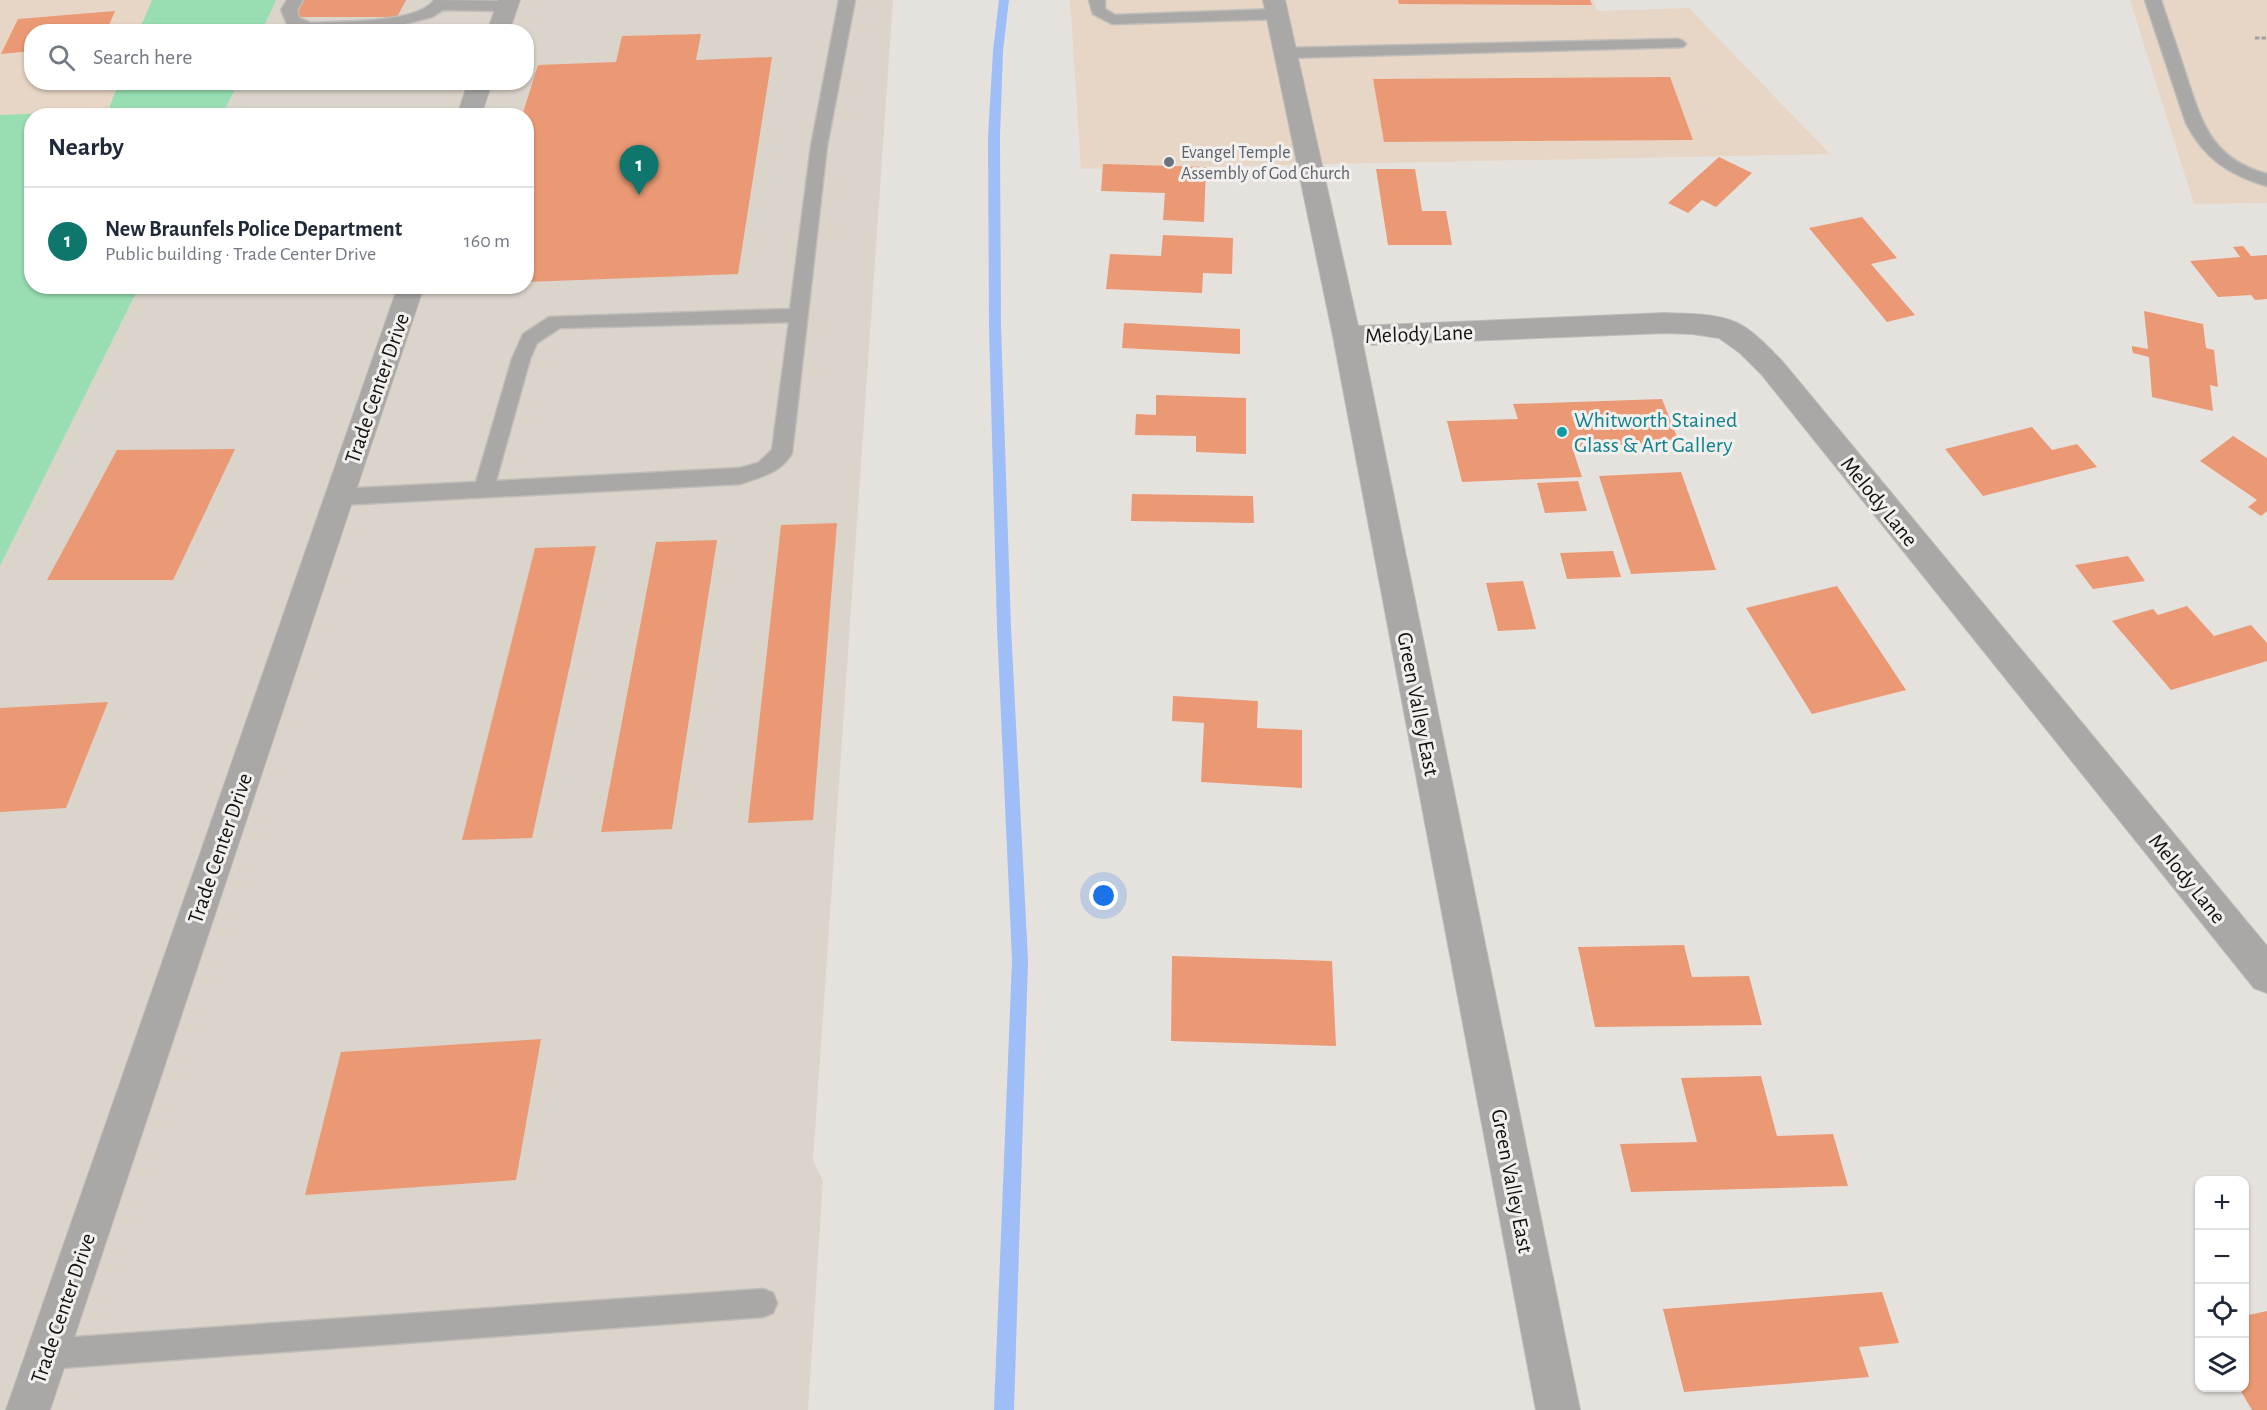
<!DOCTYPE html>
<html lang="en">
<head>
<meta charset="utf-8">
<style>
  body { margin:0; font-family:"Alegreya Sans",sans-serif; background:#f2f2f3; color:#1f2937 }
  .controls { position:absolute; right:18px; bottom:18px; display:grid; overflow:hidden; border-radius:12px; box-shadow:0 2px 4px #0004 }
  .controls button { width:54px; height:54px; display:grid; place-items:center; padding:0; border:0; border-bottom:2px solid #e0e1e3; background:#fff; color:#1f2937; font:30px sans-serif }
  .you { position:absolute; left:1104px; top:896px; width:21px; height:21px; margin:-15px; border:4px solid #fff; border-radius:50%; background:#1a73e8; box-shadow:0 0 0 9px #1a73e833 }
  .badge { display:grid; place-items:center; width:39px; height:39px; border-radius:50%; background:#0f766e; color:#fff; font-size:20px; font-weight:700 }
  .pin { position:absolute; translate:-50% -50px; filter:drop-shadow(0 2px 3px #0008) }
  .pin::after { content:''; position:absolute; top:32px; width:21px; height:18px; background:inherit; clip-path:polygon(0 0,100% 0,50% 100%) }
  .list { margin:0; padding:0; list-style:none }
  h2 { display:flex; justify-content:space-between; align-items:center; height:78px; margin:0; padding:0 24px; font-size:26px }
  h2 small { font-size:20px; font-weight:400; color:#747a83 }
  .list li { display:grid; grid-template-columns:39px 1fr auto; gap:18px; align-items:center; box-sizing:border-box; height:108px; padding:0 24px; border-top:2px solid #e0e1e3 }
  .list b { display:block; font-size:22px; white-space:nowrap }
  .list p { margin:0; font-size:20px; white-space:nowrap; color:#747a83 }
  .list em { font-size:20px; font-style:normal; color:#747a83 }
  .icon { flex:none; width:33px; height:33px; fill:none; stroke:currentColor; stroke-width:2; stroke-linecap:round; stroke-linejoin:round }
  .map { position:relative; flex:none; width:2267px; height:1410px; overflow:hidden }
  .search { position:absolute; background:#fff; box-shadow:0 2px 4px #0004; left:24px; top:24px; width:510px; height:66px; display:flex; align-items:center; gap:15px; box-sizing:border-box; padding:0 21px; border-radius:24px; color:#747a83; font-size:22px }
  .panel { position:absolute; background:#fff; box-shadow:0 2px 4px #0004; left:24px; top:108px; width:510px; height:186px; border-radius:24px }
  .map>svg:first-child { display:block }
</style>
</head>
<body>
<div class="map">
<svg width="2267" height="1410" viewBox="0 0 2267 1410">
  <rect width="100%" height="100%" fill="#e5e2de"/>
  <g fill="#e7d6c5">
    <path d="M 0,0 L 276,0 L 262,31 L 32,32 L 32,82 L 238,83 L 222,115 L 32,116 L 32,286 L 139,287 L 0,566 Z"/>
    <path d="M 1070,0 L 1593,0 L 1597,11 L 1689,8 L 1830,154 L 1081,169 Z"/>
    <path d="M 2130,0 L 2267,0 L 2267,203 L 2194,204 Z"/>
  </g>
  <path fill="#dbd4ca" d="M 276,0 L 893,0 L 813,1161 L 823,1181 L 808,1410 L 0,1410 L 0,566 L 139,287 L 526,286 L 526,116 L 222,115 L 238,83 L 526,82 L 526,32 L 262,31 Z"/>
  <g fill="#98deb2">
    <path d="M 152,0 L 276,0 L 262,31 L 139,31 Z"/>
    <path d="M 119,83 L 238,83 L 222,115 L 32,116 L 32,286 L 139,287 L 0,566 L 0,115 L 76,112 L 109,108 Z"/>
  </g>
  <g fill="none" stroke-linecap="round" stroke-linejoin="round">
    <path fill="#9fbef7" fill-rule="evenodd" d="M 999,0 L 1009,0 L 1003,51 L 1000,137 L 1001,326 L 1011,627 L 1028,960 L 1014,1410 L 994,1410 L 1012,960 L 997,627 L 989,326 L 988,137 L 993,51 Z"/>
  </g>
  <g fill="#ea9974">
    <path d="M 304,0 L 406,0 L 397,17 L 295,17 Z"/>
    <path d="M 1398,0 L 1590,0 L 1592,5 L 1399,4 Z"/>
    <path d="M 115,11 L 106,32 L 32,32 L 32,51 L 1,54 L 18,19 Z"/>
    <path d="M 701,34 L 696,60 L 772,57 L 738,274 L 526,282 L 526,116 L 522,116 L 538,65 L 616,62 L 622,36 Z"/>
    <path d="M 1670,77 L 1693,140 L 1384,142 L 1373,79 Z"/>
    <path d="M 1719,157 L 1752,173 L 1716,207 L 1702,200 L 1688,213 L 1668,203 Z"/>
    <path d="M 1103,164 L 1206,167 L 1204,222 L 1163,220 L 1165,193 L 1101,191 Z"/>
    <path d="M 1376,169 L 1415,169 L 1422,211 L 1446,211 L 1452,245 L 1388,245 Z"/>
    <path d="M 1862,217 L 1897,258 L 1871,264 L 1915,315 L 1887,322 L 1809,228 Z"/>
    <path d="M 1163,235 L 1233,238 L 1232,274 L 1203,273 L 1202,293 L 1106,289 L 1110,254 L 1161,256 Z"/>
    <path d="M 2243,246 L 2251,256 L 2267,255 L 2267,299 L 2255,300 L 2251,295 L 2218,297 L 2190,261 L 2240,257 L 2233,247 Z"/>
    <path d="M 2144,311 L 2203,324 L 2206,348 L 2214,350 L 2218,387 L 2210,385 L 2213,411 L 2152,397 L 2149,357 L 2133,353 L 2132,349 L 2132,346 L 2148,349 Z"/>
    <path d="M 1124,323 L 1240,329 L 1240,354 L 1122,348 Z"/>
    <path d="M 1156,395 L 1246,398 L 1246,454 L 1196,452 L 1196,436 L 1135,435 L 1136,414 L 1156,415 Z"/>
    <path d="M 1662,399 L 1679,442 L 1572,447 L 1582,477 L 1462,482 L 1447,421 L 1518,419 L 1513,404 Z"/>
    <path d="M 2032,427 L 2052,450 L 2077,444 L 2097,467 L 1983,496 L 1945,449 Z"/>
    <path d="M 2233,436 L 2267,458 L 2267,511 L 2261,516 L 2248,507 L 2257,500 L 2200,461 Z"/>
    <path d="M 235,449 L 173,580 L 47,580 L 117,450 Z"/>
    <path d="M 1681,472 L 1716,570 L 1631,574 L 1599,476 Z"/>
    <path d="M 1578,481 L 1587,511 L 1545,513 L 1537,483 Z"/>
    <path d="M 1132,494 L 1253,496 L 1254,523 L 1131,521 Z"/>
    <path d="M 837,523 L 813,820 L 748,823 L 781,525 Z"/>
    <path d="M 717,540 L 672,829 L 601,832 L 656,542 Z"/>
    <path d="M 596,546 L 532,838 L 462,840 L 535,548 Z"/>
    <path d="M 1613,551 L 1621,577 L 1567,579 L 1560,553 Z"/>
    <path d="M 2128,556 L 2145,581 L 2093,589 L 2075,565 Z"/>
    <path d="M 1523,581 L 1536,629 L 1498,631 L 1486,583 Z"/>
    <path d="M 1837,586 L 1906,690 L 1812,714 L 1746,608 Z"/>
    <path d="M 2187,606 L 2214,636 L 2251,625 L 2267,643 L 2267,661 L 2171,690 L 2112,621 L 2153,609 L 2158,615 Z"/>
    <path d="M 1173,696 L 1258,701 L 1257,728 L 1302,730 L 1302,788 L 1201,782 L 1204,723 L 1172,721 Z"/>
    <path d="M 108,702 L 66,808 L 0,812 L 0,708 Z"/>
    <path d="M 1684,945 L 1692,977 L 1749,976 L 1762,1025 L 1595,1027 L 1578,947 Z"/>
    <path d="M 1172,956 L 1332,961 L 1336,1046 L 1171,1041 Z"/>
    <path d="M 541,1039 L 516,1180 L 305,1195 L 341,1052 Z"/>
    <path d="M 1761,1076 L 1777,1136 L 1833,1134 L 1848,1186 L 1631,1192 L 1620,1144 L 1697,1142 L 1681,1078 Z"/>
    <path d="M 1882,1292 L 1899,1343 L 1859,1347 L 1869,1377 L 1684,1392 L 1663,1309 Z"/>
    <path d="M 2267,1311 L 2267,1410 L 2252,1410 L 2239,1388 L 2244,1388 L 2244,1316 Z"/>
  </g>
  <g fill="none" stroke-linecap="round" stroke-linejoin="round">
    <g stroke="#bfbdb9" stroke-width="3">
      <g id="service">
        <path d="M 287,0 L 303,0 L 297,10 L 299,18 L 311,23 C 339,21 418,24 434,0 L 507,1 L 515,6 L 507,11 L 443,10 L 432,17 L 393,27 L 305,32 L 287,24 L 281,10 Z"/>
        <path d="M 839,0 L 855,0 L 827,146 L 792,453 C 781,473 760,477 740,484 L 339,505 L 332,503 L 329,497 L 332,491 L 339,489 L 476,482 L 512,359 L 523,334 L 549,317 L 790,309 L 811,146 ZM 789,322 L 772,450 L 758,463 L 740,468 L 496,481 L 530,359 L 537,343 L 560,328 Z"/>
        <path d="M 1089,0 L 1105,0 L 1105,9 L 1115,15 L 1277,9 L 1285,14 L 1277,19 L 1112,24 L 1093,14 Z"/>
        <path d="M 2145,0 L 2161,0 C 2169,25 2178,50 2186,75 C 2202,124 2212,159 2267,174 L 2267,186 C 2229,175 2204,158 2186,123 Z"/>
        <path d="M 1678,39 L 1683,41 L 1686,44 L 1683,47 L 1284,58 L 1276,53 L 1284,48 Z"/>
        <path d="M 763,1289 L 773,1293 L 777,1303 L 773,1313 L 763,1317 L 47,1369 L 37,1364 L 32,1354 L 37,1344 L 47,1339 Z"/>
      </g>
    </g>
    <g stroke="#bfbdb9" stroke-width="2">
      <g id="minor">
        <path d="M 498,0 L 520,0 L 509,32 L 487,32 Z"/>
        <path d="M 1263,0 L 1285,0 L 1358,326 L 1665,313 C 1687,314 1715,313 1735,322 C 1753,330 1768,347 1782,361 L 2267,946 L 2267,993 L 2254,988 L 1762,375 L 1740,353 L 1719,338 L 1692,334 L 1665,333 L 1363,345 L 1580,1410 L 1536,1410 L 1333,336 Z"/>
        <path d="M 468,82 L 492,82 L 481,116 L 457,116 Z"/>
        <path d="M 398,286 L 424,286 L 50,1410 L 6,1410 Z"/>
      </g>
    </g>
    <path stroke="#a3a19e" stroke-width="3" stroke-dasharray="4.5 2" stroke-linecap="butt" d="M 2255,38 L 2267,38"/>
    <use href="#service" fill="#a9a8a6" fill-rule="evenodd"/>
    <use href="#minor" fill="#a9a8a6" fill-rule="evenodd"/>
  </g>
  <circle fill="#6b7280" stroke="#f2efec" stroke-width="2" cx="1169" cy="162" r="6"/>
  <circle fill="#0f9aa8" stroke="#f2efec" stroke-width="2" cx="1562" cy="432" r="6"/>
  <g text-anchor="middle" stroke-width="6" stroke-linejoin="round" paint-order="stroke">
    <g font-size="18" fill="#5b616d" stroke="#f2efec" text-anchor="start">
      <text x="1181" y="158">Evangel Temple<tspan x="1181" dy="21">Assembly of God Church</tspan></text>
    </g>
    <g font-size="22" fill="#131211" stroke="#f2efec">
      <text transform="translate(1419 333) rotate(-2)" y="8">Melody Lane</text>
      <text transform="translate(376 388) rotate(-71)" y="8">Trade Center Drive</text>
      <text transform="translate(1880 501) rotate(51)" y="8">Melody Lane</text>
      <text transform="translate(1419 704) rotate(79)" y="8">Green Valley East</text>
      <text transform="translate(219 848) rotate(-71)" y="8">Trade Center Drive</text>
      <text transform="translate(2188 878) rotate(51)" y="8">Melody Lane</text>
      <text transform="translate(1513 1181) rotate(79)" y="8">Green Valley East</text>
      <text transform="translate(62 1308) rotate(-71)" y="8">Trade Center Drive</text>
    </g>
    <g font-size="22" fill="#0d838f" stroke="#f2efec" text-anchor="start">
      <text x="1574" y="427">Whitworth Stained<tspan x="1574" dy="25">Glass &amp; Art Gallery</tspan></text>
    </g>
  </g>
</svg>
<div class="controls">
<button>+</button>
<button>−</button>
<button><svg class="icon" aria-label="locate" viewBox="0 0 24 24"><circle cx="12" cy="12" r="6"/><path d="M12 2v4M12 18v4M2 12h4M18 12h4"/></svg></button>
<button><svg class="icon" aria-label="layers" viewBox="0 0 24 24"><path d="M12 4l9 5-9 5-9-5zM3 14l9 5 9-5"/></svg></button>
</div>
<div class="you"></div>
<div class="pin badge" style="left:639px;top:195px">1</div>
<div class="search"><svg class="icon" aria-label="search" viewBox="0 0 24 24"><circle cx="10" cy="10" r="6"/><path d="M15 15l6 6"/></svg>Search here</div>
<section class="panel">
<h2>Nearby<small></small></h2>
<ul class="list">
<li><span class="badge">1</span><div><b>New Braunfels Police Department</b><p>Public building · Trade Center Drive</p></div><em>160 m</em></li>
</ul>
</section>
</div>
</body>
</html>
